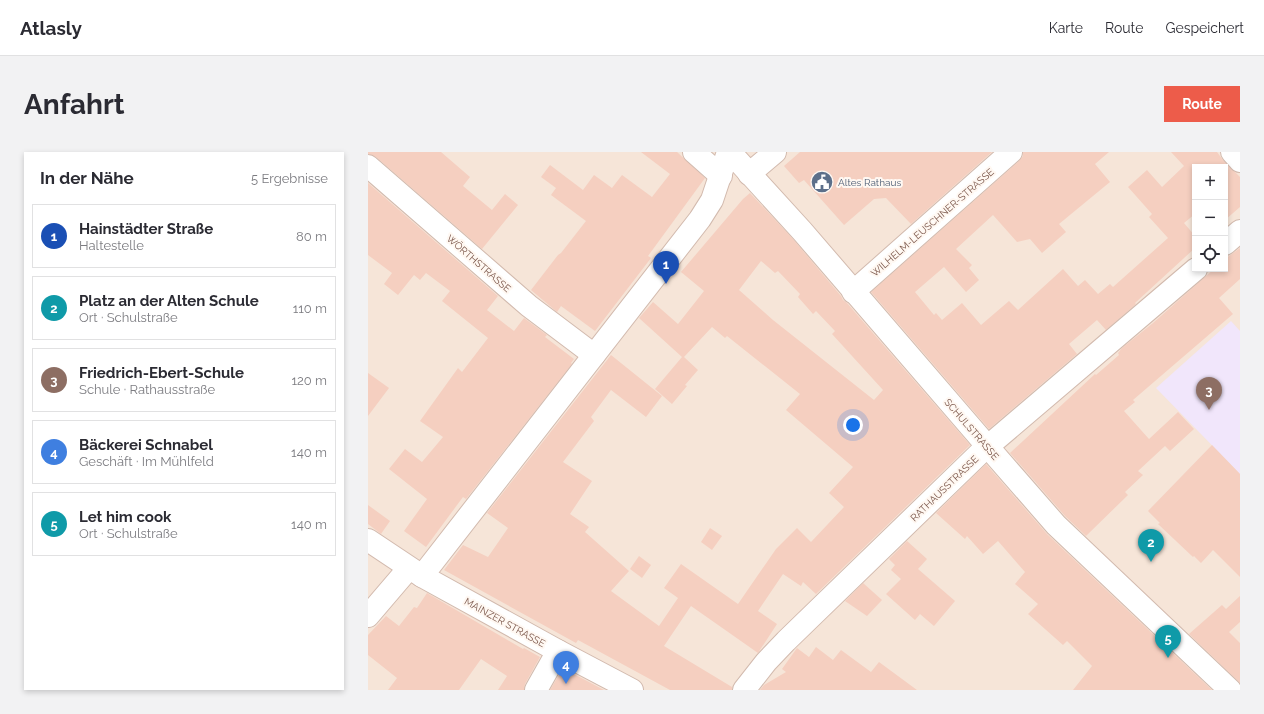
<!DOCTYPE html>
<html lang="de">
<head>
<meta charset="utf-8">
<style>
  body { margin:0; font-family:Raleway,sans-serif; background:#f2f2f3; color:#2b2b33 }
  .controls { position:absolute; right:12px; top:12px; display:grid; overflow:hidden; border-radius:0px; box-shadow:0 2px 6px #0003 }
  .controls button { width:36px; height:36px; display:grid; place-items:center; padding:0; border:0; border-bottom:1px solid #e1e1e2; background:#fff; color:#2b2b33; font:20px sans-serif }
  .you { position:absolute; left:485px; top:273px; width:14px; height:14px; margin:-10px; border:3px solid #fff; border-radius:50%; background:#1a73e8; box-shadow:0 0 0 6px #1a73e833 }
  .badge { display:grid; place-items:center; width:26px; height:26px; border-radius:50%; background:#ed5c4a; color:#fff; font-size:13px; font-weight:700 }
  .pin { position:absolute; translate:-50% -33px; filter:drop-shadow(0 1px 2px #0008) }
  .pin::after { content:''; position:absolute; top:21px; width:14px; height:12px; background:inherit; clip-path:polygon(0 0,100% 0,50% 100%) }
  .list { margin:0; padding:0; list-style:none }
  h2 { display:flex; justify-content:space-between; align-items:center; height:52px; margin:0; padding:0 16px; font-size:17px }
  h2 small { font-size:13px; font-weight:400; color:#7c7c81 }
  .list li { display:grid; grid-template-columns:26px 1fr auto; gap:12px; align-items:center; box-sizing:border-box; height:64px; margin:0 8px 8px; padding:0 8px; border:1px solid #e1e1e2; border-radius:0px }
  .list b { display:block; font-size:15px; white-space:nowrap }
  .list p { margin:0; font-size:13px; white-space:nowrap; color:#7c7c81 }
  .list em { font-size:13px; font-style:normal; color:#7c7c81 }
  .icon { flex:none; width:22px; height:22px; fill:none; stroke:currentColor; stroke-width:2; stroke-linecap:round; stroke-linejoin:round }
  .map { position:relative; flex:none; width:872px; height:538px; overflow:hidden; border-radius:0px }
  header { display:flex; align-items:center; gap:24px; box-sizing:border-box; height:56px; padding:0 20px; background:#fff; border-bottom:1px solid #e1e1e2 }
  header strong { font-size:19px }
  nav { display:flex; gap:22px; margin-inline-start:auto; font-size:14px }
  .intro { display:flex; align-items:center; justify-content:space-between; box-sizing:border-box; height:96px; padding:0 24px }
  h1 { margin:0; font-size:28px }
  .button { padding:10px 18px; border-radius:0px; background:#ed5c4a; color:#fff; font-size:14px; font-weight:700 }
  main { display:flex; gap:24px; padding:0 24px }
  aside { flex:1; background:#fff; border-radius:0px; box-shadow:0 2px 6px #0003 }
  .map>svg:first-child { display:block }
</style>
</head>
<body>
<header>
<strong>Atlasly</strong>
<nav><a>Karte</a><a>Route</a><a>Gespeichert</a></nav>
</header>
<div class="intro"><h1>Anfahrt</h1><a class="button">Route</a></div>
<main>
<aside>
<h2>In der Nähe<small>5 Ergebnisse</small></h2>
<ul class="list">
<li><span class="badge" style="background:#1a4fb4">1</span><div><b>Hainstädter Straße</b><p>Haltestelle</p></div><em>80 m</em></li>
<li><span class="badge" style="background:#0f9aa8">2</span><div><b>Platz an der Alten Schule</b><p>Ort · Schulstraße</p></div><em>110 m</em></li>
<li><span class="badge" style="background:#8d6e63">3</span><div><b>Friedrich-Ebert-Schule</b><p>Schule · Rathausstraße</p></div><em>120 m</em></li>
<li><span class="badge" style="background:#3f7fe0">4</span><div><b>Bäckerei Schnabel</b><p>Geschäft · Im Mühlfeld</p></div><em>140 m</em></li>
<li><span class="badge" style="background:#0f9aa8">5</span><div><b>Let him cook</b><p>Ort · Schulstraße</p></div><em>140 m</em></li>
</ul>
</aside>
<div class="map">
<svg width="872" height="538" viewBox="0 0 872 538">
  <rect width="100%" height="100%" fill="#fef4ea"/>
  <path fill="#f6e5d8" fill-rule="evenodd" d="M 0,0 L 872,0 L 872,538 L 0,538 ZM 827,15 L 857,15 L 857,117 L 827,117 Z"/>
  <path fill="#f1e6fb" d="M 863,169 L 872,179 L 872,322 L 788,236 Z"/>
  <g fill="#f5cfc0" fill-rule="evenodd">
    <path d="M 0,0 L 73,0 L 102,25 L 95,34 L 124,58 L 137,42 L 150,53 L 114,97 L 8,5 L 0,2 Z"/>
    <path d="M 273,0 L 309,0 L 337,26 L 280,104 L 283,106 L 227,179 L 193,154 L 189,160 L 163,138 L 190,103 L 193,101 L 218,69 L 183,43 L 188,36 L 173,25 L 182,13 L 215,38 L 226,23 L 244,36 L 254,23 L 284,45 L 302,22 Z"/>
    <path d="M 432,0 L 624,0 L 543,72 L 518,46 L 506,47 L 476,73 L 436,28 L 431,31 L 416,14 Z"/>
    <path d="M 655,0 L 741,0 L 727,12 L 742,30 L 691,72 L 698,80 L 674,101 L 662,87 L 649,90 L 625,63 L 588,97 L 604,113 L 601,116 L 611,128 L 598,140 L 576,115 L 547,140 L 566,163 L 568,161 L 574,168 L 594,151 L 613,173 L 641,149 L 650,158 L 695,117 L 710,134 L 717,128 L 730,142 L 742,132 L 745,135 L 800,86 L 781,65 L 784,62 L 760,35 L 779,18 L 794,35 L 816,14 L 803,0 L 849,0 L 855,8 L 872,25 L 872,55 L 857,68 L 857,15 L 827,15 L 827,62 L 816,71 L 827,84 L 827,96 L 767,151 L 768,152 L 738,178 L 729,168 L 701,192 L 709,202 L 621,277 L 503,140 L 651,9 L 655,4 Z"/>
    <path d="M 0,31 L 130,144 L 119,158 L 146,179 L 156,166 L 179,183 L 177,185 L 206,207 L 203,211 L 204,212 L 98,347 L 95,345 L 58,395 L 36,379 L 59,347 L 21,317 L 37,297 L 54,310 L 75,285 L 52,269 L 90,216 L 94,220 L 120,186 L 74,149 L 82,139 L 58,121 L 52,128 L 46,123 L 30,143 L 16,132 L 24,121 L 0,103 Z"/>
    <path d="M 382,41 L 425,87 L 473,144 L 475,148 L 479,151 L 602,293 L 448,442 L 435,430 L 433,434 L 415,422 L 390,459 L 409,472 L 390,501 L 323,454 L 296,494 L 364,535 L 364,538 L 302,538 L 210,488 L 208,491 L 76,418 L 95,393 L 120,405 L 140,376 L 119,361 L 243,203 L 294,244 L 278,265 L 243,238 L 223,265 L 226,269 L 195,310 L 224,329 L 202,362 L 221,375 L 217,380 L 261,419 L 243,439 L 291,474 L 310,446 L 296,436 L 313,412 L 370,452 L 408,397 L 429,376 L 443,390 L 476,355 L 461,341 L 485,315 L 418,258 L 432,242 L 359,184 L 357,186 L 344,175 L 316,205 L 330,218 L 317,233 L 319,234 L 304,252 L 287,237 L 314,205 L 271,166 L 285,150 L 310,172 L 336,139 L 313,120 L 375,47 ZM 393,109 L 407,121 L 410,119 L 432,142 L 430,145 L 445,162 L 448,159 L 467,179 L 464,182 L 515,238 L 506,248 L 405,168 L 371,138 Z"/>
    <path d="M 872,96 L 872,127 L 851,146 L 865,162 L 765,248 L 767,250 L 756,259 L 781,287 L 810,260 L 826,277 L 802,299 L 797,294 L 770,319 L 775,323 L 757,340 L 760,343 L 718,384 L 697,364 L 642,301 L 727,222 L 728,223 L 751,203 L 750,201 L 754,196 L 785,171 L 846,117 L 857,117 L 857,107 Z"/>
    <path d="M 0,221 L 21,236 L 0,264 Z"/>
    <path d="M 844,293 L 872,322 L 872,425 L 845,398 L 833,411 L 826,404 L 825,405 L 790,372 L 792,371 L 780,359 Z"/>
    <path d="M 618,312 L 679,382 L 844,538 L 705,538 L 724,514 L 699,489 L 695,493 L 660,462 L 670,452 L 647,432 L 657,420 L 630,389 L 615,402 L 599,384 L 597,387 L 568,361 Z"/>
    <path d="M 0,353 L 22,369 L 13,382 L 0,372 Z"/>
    <path d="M 342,376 L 354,384 L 344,398 L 333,390 Z"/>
    <path d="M 539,389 L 559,407 L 550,417 L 587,449 L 566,474 L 552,462 L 547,468 L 518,442 L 533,427 L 523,418 L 527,413 L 521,407 Z"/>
    <path d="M 271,404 L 283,413 L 274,426 L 262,417 Z"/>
    <path d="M 495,431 L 514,448 L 499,464 L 477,449 Z"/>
    <path d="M 59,441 L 155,497 L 156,496 L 172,505 L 157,532 L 156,538 L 130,538 L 139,524 L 113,507 L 91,538 L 20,538 L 29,526 L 0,503 L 0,483 L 18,464 L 31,474 L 46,455 L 49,456 Z"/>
    <path d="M 872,444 L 872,470 L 861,480 L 872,491 L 872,531 L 821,482 L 854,453 L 858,457 Z"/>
    <path d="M 448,495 L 465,508 L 473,498 L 503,520 L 511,510 L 549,538 L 392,538 L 396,533 L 418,520 L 414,517 L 429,496 L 441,505 Z"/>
    <path d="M 195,516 L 204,521 L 236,538 L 182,538 Z"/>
  </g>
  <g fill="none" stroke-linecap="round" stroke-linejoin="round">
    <g stroke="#d2baae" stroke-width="24">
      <g id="minor">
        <path d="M 326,0 L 353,24"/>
        <path d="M 362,0 L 434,79 L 620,295 L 688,373 L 862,538"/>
        <path d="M 864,0 L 872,9"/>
        <path d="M 0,14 L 161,154 L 226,203"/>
        <path d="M 381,22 L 407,0"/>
        <path d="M 857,92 L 872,79"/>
        <path d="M 485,140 L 643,0"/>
        <path d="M 0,388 L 54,424 L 190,499 L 264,538"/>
        <path d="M 54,424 L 332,67 L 344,48 L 360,0"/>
        <path d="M 0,464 L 41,416"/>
        <path d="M 168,538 L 190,499"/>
        <path d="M 376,538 L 398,510 L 418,489 L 612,301 L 828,117"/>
      </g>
    </g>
    <use href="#minor" stroke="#fff" stroke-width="22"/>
  </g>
  <defs>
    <g id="civic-disc" transform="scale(1.15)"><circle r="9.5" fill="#5c6f8a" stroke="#fff8f2"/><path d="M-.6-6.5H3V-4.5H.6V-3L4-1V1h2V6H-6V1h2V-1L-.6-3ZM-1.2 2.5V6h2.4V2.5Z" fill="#fff"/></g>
  </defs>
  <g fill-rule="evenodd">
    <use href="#civic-disc" x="454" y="30"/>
  </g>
  <g text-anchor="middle" stroke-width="4" stroke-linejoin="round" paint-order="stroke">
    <g font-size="10" fill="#4e5e75" stroke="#fff8f2" text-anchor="start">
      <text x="470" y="34">Altes Rathaus</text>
    </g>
    <g font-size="10" fill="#7b574b" stroke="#fff8f2">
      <text transform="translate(564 70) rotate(-41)" y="4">WILHELM-LEUSCHNER-STRASSE</text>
      <text transform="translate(111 111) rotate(41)" y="4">WÖRTHSTRASSE</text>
      <text transform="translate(604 277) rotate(49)" y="4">SCHULSTRASSE</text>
      <text transform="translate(576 336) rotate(-44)" y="4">RATHAUSSTRASSE</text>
      <text transform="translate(137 470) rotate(29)" y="4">MAINZER STRASSE</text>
    </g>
  </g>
</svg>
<div class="controls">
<button>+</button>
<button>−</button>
<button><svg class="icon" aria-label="locate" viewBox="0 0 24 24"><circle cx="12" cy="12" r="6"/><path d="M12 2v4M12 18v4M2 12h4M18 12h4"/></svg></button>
</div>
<div class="you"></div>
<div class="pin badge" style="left:298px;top:132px;background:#1a4fb4">1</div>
<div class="pin badge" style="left:783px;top:410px;background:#0f9aa8">2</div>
<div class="pin badge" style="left:841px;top:258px;background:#8d6e63">3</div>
<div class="pin badge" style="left:198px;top:532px;background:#3f7fe0">4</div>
<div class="pin badge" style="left:800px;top:506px;background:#0f9aa8">5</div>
</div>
</main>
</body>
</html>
